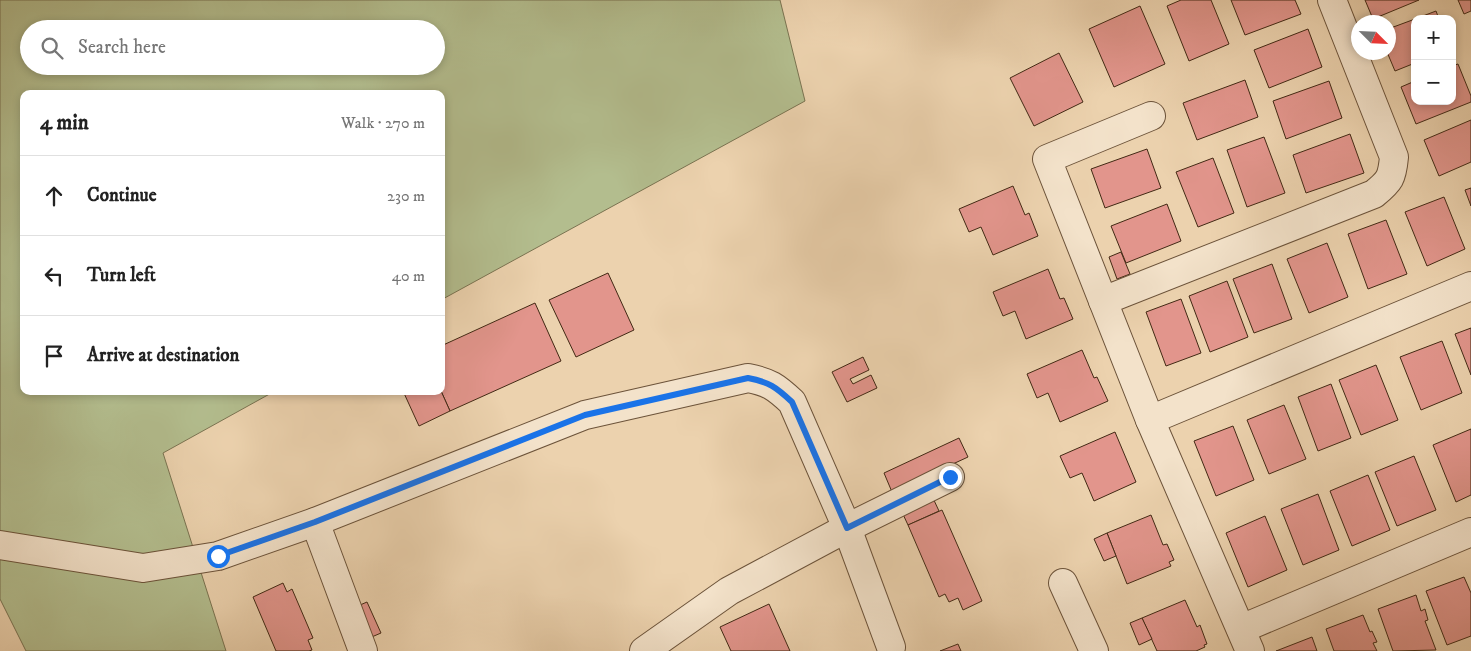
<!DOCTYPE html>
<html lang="en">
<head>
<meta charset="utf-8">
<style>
  body { margin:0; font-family:"IM FELL DW Pica",serif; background:#f2f2f2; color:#222 }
  .controls { position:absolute; right:15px; top:15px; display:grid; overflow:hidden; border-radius:10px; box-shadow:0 2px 8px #0003 }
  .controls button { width:45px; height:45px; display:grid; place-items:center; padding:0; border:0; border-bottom:1px solid #e0e0e0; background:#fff; color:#222; font:25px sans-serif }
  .compass { position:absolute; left:1351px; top:15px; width:45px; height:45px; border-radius:50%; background:#fff; box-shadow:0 2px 8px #0003; rotate:114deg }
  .stop { position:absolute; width:15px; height:15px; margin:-11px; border:4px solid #1a73e8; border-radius:50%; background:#fff }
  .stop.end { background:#1a73e8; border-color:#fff; box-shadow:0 1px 5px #0008 }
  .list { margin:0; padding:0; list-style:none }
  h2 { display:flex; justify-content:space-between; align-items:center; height:65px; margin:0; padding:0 20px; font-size:21px }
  h2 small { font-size:16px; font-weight:400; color:#767676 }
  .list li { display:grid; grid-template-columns:32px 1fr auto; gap:15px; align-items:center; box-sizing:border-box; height:80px; padding:0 20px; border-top:1px solid #e0e0e0 }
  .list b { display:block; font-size:19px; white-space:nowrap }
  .list em { font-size:16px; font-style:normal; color:#767676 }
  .icon { flex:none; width:28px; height:28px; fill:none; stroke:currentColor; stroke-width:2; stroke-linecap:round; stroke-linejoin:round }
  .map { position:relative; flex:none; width:1471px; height:651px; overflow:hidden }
  .search { position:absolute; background:#fff; box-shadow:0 2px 8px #0003; left:20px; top:20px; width:425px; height:55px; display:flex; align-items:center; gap:12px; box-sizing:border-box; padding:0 18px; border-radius:28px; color:#767676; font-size:19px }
  .panel { position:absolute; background:#fff; box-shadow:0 2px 8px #0003; left:20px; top:90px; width:425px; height:305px; border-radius:10px }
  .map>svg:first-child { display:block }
</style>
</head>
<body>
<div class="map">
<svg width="1471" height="651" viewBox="0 0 1471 651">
  <rect width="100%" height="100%" fill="#ecd2ae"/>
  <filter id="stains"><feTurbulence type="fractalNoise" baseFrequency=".004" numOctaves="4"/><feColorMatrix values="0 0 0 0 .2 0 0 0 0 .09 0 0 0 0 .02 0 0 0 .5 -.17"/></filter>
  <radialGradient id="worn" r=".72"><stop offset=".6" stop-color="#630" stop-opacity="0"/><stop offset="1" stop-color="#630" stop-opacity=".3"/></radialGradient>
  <path fill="#b3bd8e" stroke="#7a7351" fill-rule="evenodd" d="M 0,0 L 780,0 L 805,101 L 441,300 L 441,94 L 24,94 L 24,391 L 275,391 L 163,453 L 226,651 L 26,651 L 0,599 ZM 29,29 L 436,29 L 436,66 L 29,66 Z"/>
  <g fill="#e2958c" stroke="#422914">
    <path d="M 1181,0 L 1211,0 L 1229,44 L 1189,61 L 1167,6 Z"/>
    <path d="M 1231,0 L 1295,0 L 1301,14 L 1245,35 Z"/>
    <path d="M 1365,0 L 1419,0 L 1373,19 Z"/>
    <path d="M 1458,0 L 1471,0 L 1471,11 L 1464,14 Z"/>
    <path d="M 1140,6 L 1165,64 L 1114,87 L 1089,29 Z"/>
    <path d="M 1436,11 L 1439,19 L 1415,19 Z"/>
    <path d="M 1415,19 L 1415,63 L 1395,71 L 1387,52 L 1388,52 L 1388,29 Z"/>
    <path d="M 1308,29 L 1322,67 L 1269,88 L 1254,50 Z"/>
    <path d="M 1059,53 L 1083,102 L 1034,126 L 1010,78 Z"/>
    <path d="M 1458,64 L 1471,96 L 1471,102 L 1416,124 L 1401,87 L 1415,81 L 1415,101 L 1452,101 L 1452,66 Z"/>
    <path d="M 1245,80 L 1258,117 L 1197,140 L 1183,103 Z"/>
    <path d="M 1329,81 L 1342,118 L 1286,139 L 1273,101 Z"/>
    <path d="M 1471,120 L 1471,162 L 1439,176 L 1424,140 Z"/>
    <path d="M 1350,134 L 1364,173 L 1306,193 L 1293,155 Z"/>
    <path d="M 1264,137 L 1285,193 L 1247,207 L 1227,150 Z"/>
    <path d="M 1147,149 L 1161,188 L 1105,208 L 1091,169 Z"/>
    <path d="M 1213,158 L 1234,213 L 1198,227 L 1176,172 Z"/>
    <path d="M 1013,186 L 1025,215 L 1029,213 L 1038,236 L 993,255 L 981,227 L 969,232 L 959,209 Z"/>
    <path d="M 1471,188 L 1471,206 L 1465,190 Z"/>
    <path d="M 1444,197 L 1465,249 L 1427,266 L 1405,212 Z"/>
    <path d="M 1167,204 L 1181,241 L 1126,263 L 1111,226 Z"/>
    <path d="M 1386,220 L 1407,274 L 1368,289 L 1348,234 Z"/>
    <path d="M 1327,243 L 1348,297 L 1309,313 L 1287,259 Z"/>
    <path d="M 1121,252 L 1130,274 L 1117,279 L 1109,257 Z"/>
    <path d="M 1272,264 L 1292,319 L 1254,333 L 1233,279 Z"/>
    <path d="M 1048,269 L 1060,299 L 1064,298 L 1073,319 L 1026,339 L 1015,311 L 1003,316 L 993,292 Z"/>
    <path d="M 608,273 L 634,330 L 576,357 L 549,300 Z"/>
    <path d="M 1227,281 L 1248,337 L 1210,352 L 1189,296 Z"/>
    <path d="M 1181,299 L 1201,353 L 1166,366 L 1146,312 Z"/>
    <path d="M 535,303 L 561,361 L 450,411 L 441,391 L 441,346 Z"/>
    <path d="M 1471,328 L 1471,375 L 1455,334 Z"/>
    <path d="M 1442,341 L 1462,393 L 1421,410 L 1400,357 Z"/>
    <path d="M 1082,350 L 1094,378 L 1097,377 L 1108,401 L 1060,422 L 1048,393 L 1037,398 L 1027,374 Z"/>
    <path d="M 863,357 L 869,370 L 850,379 L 853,384 L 871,375 L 877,388 L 847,402 L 832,372 Z"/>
    <path d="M 1376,365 L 1398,420 L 1361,435 L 1339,380 Z"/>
    <path d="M 1331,384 L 1351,438 L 1318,451 L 1298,397 Z"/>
    <path d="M 403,391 L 441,391 L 450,411 L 419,426 Z"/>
    <path d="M 1284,405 L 1306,459 L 1269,474 L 1247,420 Z"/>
    <path d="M 1233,426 L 1254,480 L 1216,496 L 1194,441 Z"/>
    <path d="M 1471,429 L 1471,495 L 1456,502 L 1433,445 Z"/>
    <path d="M 1115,432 L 1136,482 L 1094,501 L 1082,473 L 1070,478 L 1060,456 Z"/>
    <path d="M 959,438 L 968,457 L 892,492 L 884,473 Z"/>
    <path d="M 1414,456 L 1436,510 L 1397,526 L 1375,472 Z"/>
    <path d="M 1368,475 L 1390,530 L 1352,546 L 1330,491 Z"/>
    <path d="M 1318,494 L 1339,550 L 1303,565 L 1281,509 Z"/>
    <path d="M 932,496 L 939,511 L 908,525 L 901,510 Z"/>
    <path d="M 942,510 L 982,601 L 963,610 L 958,598 L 949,602 L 945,594 L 939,597 L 908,525 Z"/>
    <path d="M 1151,515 L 1163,545 L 1167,544 L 1174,560 L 1169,562 L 1171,566 L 1127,584 L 1107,533 Z"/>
    <path d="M 1265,516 L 1287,570 L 1248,587 L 1226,533 Z"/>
    <path d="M 1107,533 L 1116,556 L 1104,561 L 1094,539 Z"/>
    <path d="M 1464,577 L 1471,593 L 1471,636 L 1447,645 L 1426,591 Z"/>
    <path d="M 283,583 L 287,592 L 292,589 L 313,638 L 308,640 L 312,650 L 309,651 L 276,651 L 253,597 Z"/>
    <path d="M 1416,595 L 1421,611 L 1425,609 L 1428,620 L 1425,621 L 1436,650 L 1393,651 L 1378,609 Z"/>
    <path d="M 1185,600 L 1197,627 L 1200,625 L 1207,644 L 1204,645 L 1205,647 L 1196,651 L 1157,651 L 1142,618 Z"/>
    <path d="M 367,602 L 381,633 L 367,639 L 353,608 Z"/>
    <path d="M 769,604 L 790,651 L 731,651 L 720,627 Z"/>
    <path d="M 1363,615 L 1370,632 L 1372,631 L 1377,642 L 1373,643 L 1377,651 L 1334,651 L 1326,629 Z"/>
    <path d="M 1142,618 L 1152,639 L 1139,645 L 1130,623 Z"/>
    <path d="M 1312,637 L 1317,651 L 1276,651 Z"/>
    <path d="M 958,644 L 961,651 L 940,651 Z"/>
  </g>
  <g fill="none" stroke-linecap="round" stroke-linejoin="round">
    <g stroke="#6c533a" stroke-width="30">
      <g id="minor">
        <path d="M 1151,116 L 1047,159 L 1150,420 L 1250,651"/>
        <path d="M 1103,301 L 1374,194 C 1390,181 1392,178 1394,157 L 1332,0"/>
        <path d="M 1150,420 L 1471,286"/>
        <path d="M 315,522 L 363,651"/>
        <path d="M 0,545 L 143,568 L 218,556 L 315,522 L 585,415 L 748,378 C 769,382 776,387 792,402 L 847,528 L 891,647"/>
        <path d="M 1063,583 L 1094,651"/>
        <path d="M 1241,629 L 1471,532"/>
        <path d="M 644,651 L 729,591 L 847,528 L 950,477"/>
      </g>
    </g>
    <use href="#minor" stroke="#f3e2ca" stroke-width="28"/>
  </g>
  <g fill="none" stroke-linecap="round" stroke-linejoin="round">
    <path stroke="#1a73e8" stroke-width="6" d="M 218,556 L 315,522 L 585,415 L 748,378 C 769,382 776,387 792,402 L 847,528 L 950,477"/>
  </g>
  <rect width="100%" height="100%" filter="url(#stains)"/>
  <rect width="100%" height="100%" fill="url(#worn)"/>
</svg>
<div class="controls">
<button>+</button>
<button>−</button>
</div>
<svg class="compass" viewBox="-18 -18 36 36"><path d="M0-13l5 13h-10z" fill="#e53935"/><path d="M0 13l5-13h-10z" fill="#767676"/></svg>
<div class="stop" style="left:218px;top:556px"></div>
<div class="stop end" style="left:950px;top:477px"></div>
<div class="search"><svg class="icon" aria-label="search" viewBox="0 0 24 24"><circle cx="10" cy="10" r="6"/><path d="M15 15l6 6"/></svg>Search here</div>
<section class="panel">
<h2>4 min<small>Walk · 270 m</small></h2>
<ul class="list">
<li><svg class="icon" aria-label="ahead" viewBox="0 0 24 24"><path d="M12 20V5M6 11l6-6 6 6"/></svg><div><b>Continue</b></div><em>230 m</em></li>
<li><svg class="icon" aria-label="left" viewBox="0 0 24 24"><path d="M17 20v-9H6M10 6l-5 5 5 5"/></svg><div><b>Turn left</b></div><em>40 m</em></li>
<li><svg class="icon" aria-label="arrive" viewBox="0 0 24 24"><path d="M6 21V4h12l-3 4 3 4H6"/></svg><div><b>Arrive at destination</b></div></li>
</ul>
</section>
</div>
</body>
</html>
